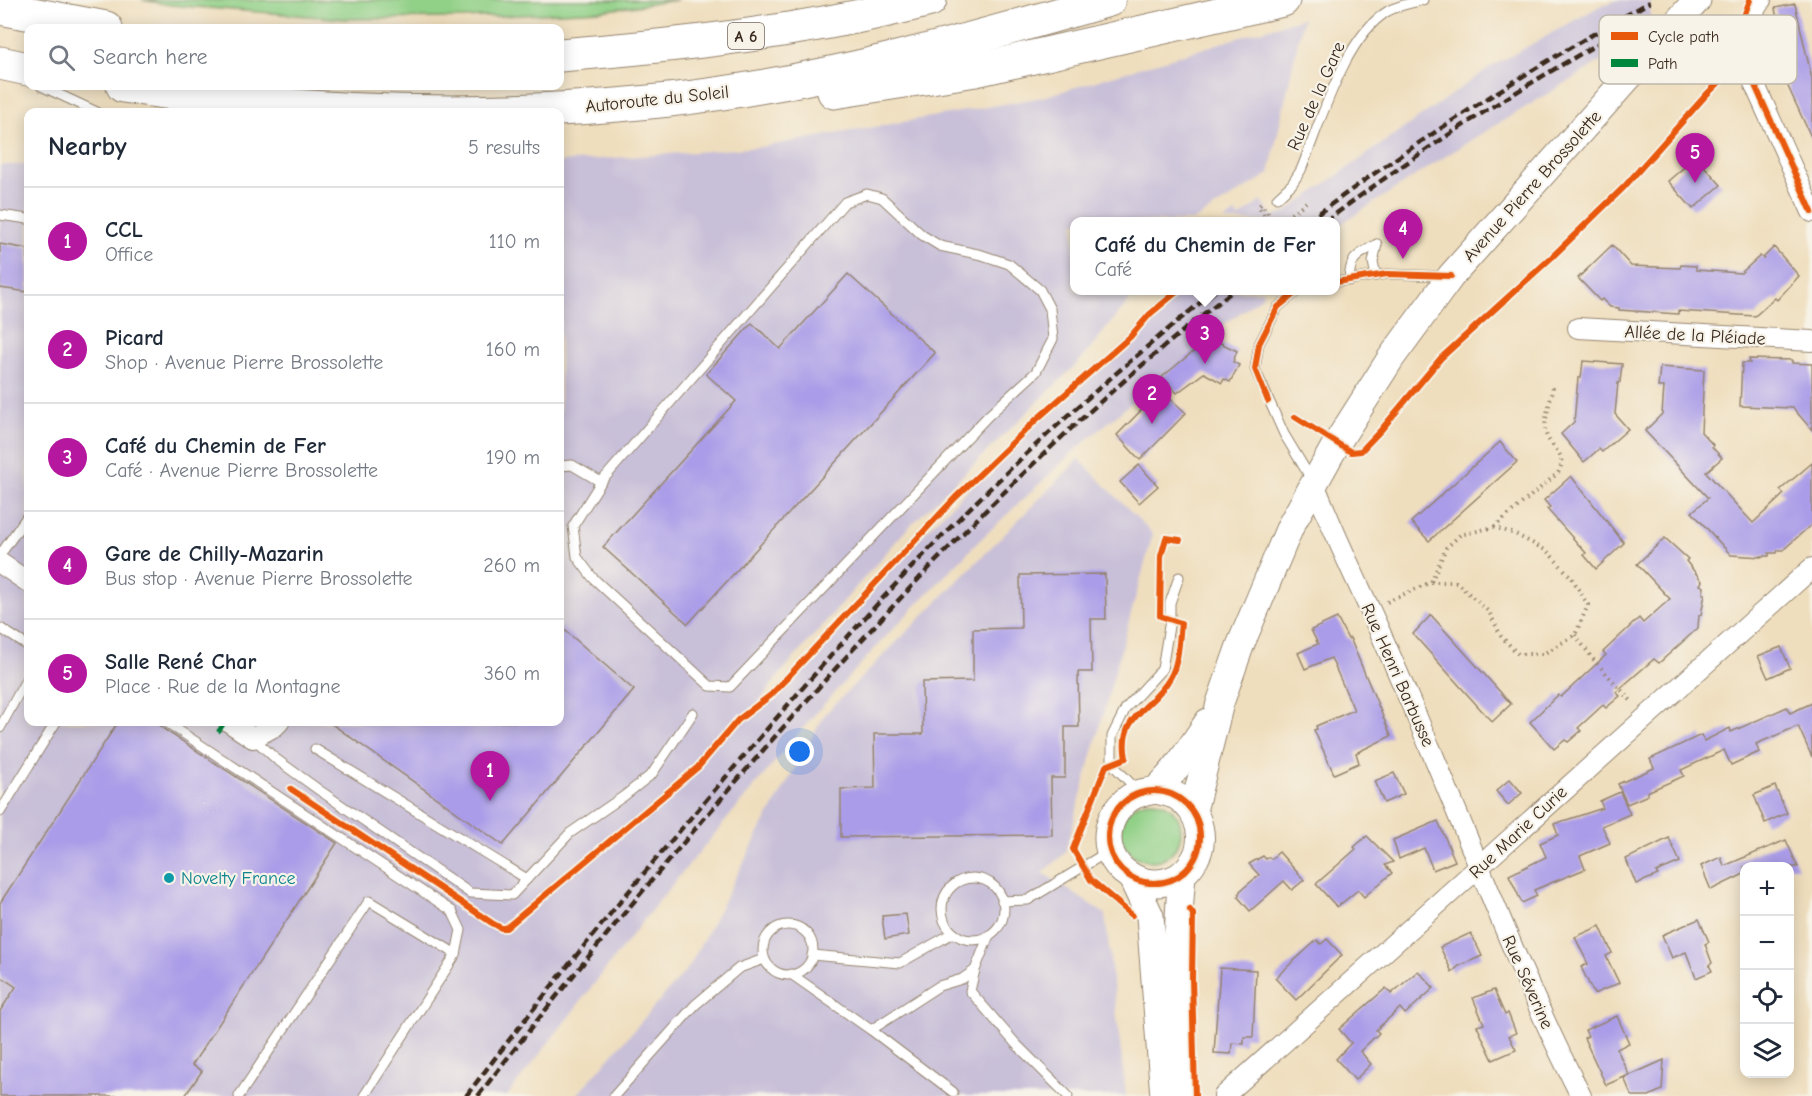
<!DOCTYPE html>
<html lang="en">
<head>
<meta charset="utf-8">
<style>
  body { margin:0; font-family:"Comic Neue",sans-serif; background:#f6f6f7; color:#1f2937 }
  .controls { position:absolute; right:18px; bottom:18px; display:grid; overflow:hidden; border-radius:12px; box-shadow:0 3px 15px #0003 }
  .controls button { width:54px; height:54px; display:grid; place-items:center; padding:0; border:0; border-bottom:2px solid #e0e1e3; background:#fff; color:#1f2937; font:30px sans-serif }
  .you { position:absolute; left:800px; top:752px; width:21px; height:21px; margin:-15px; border:4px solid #fff; border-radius:50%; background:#1a73e8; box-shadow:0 0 0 9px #1a73e833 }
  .badge { display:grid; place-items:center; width:39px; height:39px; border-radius:50%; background:#b5179e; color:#fff; font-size:20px; font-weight:700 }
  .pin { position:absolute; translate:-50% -50px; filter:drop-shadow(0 2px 3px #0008) }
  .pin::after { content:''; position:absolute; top:32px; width:21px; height:18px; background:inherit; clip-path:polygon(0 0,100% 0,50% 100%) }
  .popup { position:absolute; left:1070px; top:217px; width:270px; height:78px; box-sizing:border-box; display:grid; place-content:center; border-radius:12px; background:#fff; filter:drop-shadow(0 2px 4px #0005); font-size:20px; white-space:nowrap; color:#747a83 }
  .popup b { font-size:22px; color:#1f2937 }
  .popup::after { content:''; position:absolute; left:50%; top:100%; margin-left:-12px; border:12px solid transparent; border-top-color:#fff }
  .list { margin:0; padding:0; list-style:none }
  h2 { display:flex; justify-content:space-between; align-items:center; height:78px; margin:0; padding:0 24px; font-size:26px }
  h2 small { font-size:20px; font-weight:400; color:#747a83 }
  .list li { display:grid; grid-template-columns:39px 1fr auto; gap:18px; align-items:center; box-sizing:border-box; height:108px; padding:0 24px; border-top:2px solid #e0e1e3 }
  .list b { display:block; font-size:22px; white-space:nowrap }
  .list p { margin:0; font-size:20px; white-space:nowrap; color:#747a83 }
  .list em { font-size:20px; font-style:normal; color:#747a83 }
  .icon { flex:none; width:33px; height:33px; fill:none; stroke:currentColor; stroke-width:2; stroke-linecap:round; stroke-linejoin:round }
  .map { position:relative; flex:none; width:1812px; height:1096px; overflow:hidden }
  .search { position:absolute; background:#fff; box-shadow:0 3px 15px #0003; left:24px; top:24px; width:540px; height:66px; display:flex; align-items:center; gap:15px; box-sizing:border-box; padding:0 21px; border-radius:12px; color:#747a83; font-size:22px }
  .panel { position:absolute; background:#fff; box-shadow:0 3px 15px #0003; left:24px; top:108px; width:540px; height:618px; border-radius:12px }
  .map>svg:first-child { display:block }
</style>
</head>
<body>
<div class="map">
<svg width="1812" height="1096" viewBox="0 0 1812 1096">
  <rect width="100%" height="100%" fill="#f7f3e8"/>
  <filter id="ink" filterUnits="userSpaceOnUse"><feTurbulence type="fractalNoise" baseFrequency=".0167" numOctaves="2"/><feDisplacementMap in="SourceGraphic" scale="12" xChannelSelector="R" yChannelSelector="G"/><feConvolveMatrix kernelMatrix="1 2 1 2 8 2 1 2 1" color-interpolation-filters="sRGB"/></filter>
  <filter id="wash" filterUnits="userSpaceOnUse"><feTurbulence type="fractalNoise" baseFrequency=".008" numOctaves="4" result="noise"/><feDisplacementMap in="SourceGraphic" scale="24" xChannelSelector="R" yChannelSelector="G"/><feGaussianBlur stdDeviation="1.35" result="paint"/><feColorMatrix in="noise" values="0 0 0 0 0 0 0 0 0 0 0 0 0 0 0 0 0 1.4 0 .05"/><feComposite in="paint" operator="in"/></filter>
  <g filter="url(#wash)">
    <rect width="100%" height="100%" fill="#efdebd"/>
    <g fill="#c8bfd8">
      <path d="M 1618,0 L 1650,0 L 1651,22 L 1640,35 L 1579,75 L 1471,140 L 1336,227 L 1336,222 L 1224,221 L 1235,213 L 1239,218 L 1261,201 L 1273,216 L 1283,214 L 1489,68 L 1602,5 Z"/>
      <path d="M 1303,18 L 1269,174 L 1193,221 L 1074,222 L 1074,290 L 1137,291 L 1078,363 L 906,530 L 780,674 L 744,722 L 773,697 L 919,538 L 954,503 L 1044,417 L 1131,339 L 1151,316 L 1185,291 L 1263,291 L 1262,297 L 1226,323 L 1073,452 L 979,541 L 888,634 L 815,714 L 661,898 L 507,1096 L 0,1096 L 0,165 L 28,165 L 28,722 L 560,722 L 560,162 L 761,147 L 1043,97 Z"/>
      <path d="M 1079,459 L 1153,534 L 1065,853 L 1043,873 L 1105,914 L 1126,1096 L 576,1096 L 689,967 L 760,831 L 825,714 Z"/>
    </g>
    <g fill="#91d087" stroke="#667d52" stroke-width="1.5">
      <path d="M 142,0 L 677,0 L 601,11 L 464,18 L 344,19 L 171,5 Z"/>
      <circle cx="1151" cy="831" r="30"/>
    </g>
    <g id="blocks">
      <g fill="#aa9ce8">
        <path d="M 1795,4 L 1812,79 L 1812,139 L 1785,80 L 1790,78 L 1784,46 L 1782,47 L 1775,8 Z"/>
        <path d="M 1696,157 L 1721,185 L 1693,209 L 1668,181 Z"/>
        <path d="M 0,244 L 28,249 L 28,292 L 0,288 Z"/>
        <path d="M 1612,245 L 1631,266 L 1680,268 L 1681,265 L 1696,266 L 1696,270 L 1741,273 L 1760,256 L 1763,258 L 1774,247 L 1799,276 L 1777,300 L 1775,298 L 1755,316 L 1678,311 L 1678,314 L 1619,310 L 1619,308 L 1610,307 L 1602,299 L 1600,301 L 1578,278 Z"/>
        <path d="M 848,274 L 935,353 L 688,624 L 603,547 L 736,401 L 706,374 L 752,323 L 780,349 Z"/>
        <path d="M 1210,338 L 1237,351 L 1233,362 L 1239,365 L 1230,382 L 1224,379 L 1222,383 L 1204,373 L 1177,393 L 1162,377 Z"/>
        <path d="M 1749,359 L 1792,360 L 1792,363 L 1812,364 L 1812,430 L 1793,408 L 1740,406 L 1742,363 L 1750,363 Z"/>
        <path d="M 1583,361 L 1622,364 L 1620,382 L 1618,383 L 1615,414 L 1628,429 L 1602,452 L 1599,449 L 1584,462 L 1561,434 L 1574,422 L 1578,378 L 1581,378 Z"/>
        <path d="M 1660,367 L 1704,370 L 1701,432 L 1713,445 L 1712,447 L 1722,458 L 1706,472 L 1753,523 L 1784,494 L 1780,490 L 1812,463 L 1812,524 L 1783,550 L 1778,550 L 1777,553 L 1769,553 L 1769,556 L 1761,556 L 1761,557 L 1731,555 L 1692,512 L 1708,498 L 1645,431 L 1662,414 L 1664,387 L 1658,387 Z"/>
        <path d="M 1161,390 L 1186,413 L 1140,460 L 1117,435 Z"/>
        <path d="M 1500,442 L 1517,462 L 1429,541 L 1411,522 Z"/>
        <path d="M 1139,465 L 1158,486 L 1139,503 L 1120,482 Z"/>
        <path d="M 1571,476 L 1624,543 L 1596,569 L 1584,555 L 1586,553 L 1547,509 L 1550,507 L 1544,500 Z"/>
        <path d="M 1665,538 L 1688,559 L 1686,561 L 1702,581 L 1700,585 L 1704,587 L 1703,594 L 1705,594 L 1701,615 L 1699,615 L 1698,628 L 1659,663 L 1654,659 L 1616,692 L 1620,696 L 1606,708 L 1603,705 L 1578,728 L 1581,731 L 1568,742 L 1565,740 L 1554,749 L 1530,722 L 1558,695 L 1561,697 L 1606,655 L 1603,652 L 1639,618 L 1643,623 L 1670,599 L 1637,564 Z"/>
        <path d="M 1105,574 L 1106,619 L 1091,619 L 1092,672 L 1078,672 L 1079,727 L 1065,727 L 1065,778 L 1051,778 L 1052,835 L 841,837 L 841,789 L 875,788 L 874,734 L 923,734 L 922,682 L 973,681 L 973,629 L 1021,628 L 1020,575 Z"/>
        <path d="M 1431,615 L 1511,704 L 1492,722 L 1413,634 Z"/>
        <path d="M 1337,618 L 1348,639 L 1350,638 L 1391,736 L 1356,753 L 1359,763 L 1334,774 L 1314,730 L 1317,729 L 1316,726 L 1354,710 L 1331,658 L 1305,669 L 1298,653 L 1318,644 L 1311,630 Z"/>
        <path d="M 560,626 L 634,690 L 503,845 L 329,722 L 560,722 Z"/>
        <path d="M 1781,647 L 1790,668 L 1768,678 L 1758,656 Z"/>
        <path d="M 1812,703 L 1812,757 L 1798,726 L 1756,744 L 1759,752 L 1731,765 L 1724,750 L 1681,770 L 1684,776 L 1647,792 L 1648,795 L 1627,804 L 1618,784 L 1654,768 L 1650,759 L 1701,735 L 1704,741 L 1730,728 L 1731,732 L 1787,707 L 1790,713 Z"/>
        <path d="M 118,722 L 157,722 L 162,728 L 337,843 L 192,1065 L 202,1071 L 185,1096 L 0,1096 L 0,1011 L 16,987 L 0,976 L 0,903 Z"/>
        <path d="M 1394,773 L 1404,794 L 1384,803 L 1375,781 Z"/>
        <path d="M 1510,779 L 1522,793 L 1508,805 L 1496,791 Z"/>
        <path d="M 1775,786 L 1787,813 L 1765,823 L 1754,795 Z"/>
        <path d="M 1620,792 L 1630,814 L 1602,826 L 1610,843 L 1580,856 L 1585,869 L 1534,890 L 1537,896 L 1522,903 L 1509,875 L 1546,857 L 1540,843 L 1558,835 L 1554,824 L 1603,808 L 1600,801 Z"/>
        <path d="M 1438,821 L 1455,861 L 1433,870 L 1424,848 L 1399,859 L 1393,840 Z"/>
        <path d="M 1367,836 L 1393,862 L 1385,865 L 1392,873 L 1364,897 L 1358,890 L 1337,907 L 1316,884 L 1356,849 L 1354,847 Z"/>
        <path d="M 1669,838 L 1680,862 L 1656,872 L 1658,875 L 1636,884 L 1626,859 Z"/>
        <path d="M 1786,840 L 1798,867 L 1744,867 L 1744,874 L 1711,890 L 1701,866 L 1721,857 L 1724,866 Z"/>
        <path d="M 1279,852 L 1304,880 L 1292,890 L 1284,881 L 1250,911 L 1238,897 L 1240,891 L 1259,875 L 1249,864 L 1263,856 L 1266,859 L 1269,857 L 1271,859 Z"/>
        <path d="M 906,914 L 909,935 L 885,939 L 882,916 Z"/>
        <path d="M 1699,919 L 1709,942 L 1705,944 L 1712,963 L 1709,965 L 1712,971 L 1696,978 L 1686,952 L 1672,958 L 1662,935 Z"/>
        <path d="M 1600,926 L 1612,953 L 1606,956 L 1619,983 L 1594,994 L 1581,967 L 1588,964 L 1575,937 Z"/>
        <path d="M 1471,933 L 1482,956 L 1459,966 L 1452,972 L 1440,947 Z"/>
        <path d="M 1327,939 L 1342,955 L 1296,1000 L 1275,978 L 1317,940 L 1321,944 Z"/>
        <path d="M 1220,968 L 1256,970 L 1253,1037 L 1244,1037 L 1244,1044 L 1232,1043 L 1231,1054 L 1214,1053 Z"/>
        <path d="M 1418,971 L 1434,988 L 1405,1014 L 1400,1008 L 1376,1030 L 1379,1033 L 1360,1051 L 1371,1064 L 1355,1080 L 1336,1059 L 1351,1043 L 1339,1029 L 1386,988 L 1391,994 Z"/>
        <path d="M 1494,990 L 1505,1015 L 1508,1013 L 1516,1033 L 1509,1036 L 1516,1050 L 1493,1060 L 1477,1026 L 1484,1024 L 1473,998 Z"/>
        <path d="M 1617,1016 L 1629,1043 L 1617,1049 L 1629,1075 L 1606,1085 L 1584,1038 L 1588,1036 L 1585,1030 Z"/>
        <path d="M 1664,1060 L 1662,1090 L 1649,1096 L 1632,1096 L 1624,1078 Z"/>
      </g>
    </g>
  </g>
  <g filter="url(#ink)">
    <use href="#blocks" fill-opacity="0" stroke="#95846e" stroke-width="1.5"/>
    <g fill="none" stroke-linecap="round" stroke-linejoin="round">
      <g stroke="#95846e" stroke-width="11">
        <g id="service">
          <path d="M 41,86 L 97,112"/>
          <path d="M 867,194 L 882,198 L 922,235 L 940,246 L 982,255 L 1009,264 L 1040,290 L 1050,309 L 1053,339 L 1036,372 L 988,416 L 730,687 L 710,686 L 593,578 L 577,557 L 573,526 L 601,482 L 845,202 Z"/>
          <path d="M 1277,198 L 1292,184 L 1301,170 C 1320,124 1344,37 1388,11 C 1399,5 1412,3 1423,0"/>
          <path d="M 0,215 L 28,219"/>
          <path d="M 1376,276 L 1373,262 L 1377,244"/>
          <path d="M 1349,281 C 1350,256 1357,256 1377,244"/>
          <path d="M 1336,282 L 1387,274 L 1446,276"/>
          <path d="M 1299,290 L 1278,307 L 1259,344 L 1255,369 L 1284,434 L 1311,479"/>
          <path d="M 560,466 L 572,465 L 601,482"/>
          <path d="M 0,555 L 28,515"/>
          <path d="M 0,628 L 28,646"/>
          <path d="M 166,722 L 452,911 L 461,930 L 456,954 L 364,1096"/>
          <path d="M 0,728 L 28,676"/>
          <path d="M 253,738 L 276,759 L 319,790 L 470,893 L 512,895 L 570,833 L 624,796 L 652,774 L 693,713"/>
          <path d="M 315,749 L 527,879"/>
          <path d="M 1138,791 L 1112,764 L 1112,736 L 1126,708 L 1162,669 L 1170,620 L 1170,603 L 1179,577"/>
          <path d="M 0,812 L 56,722"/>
          <circle cx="973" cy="909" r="31"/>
          <path d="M 1002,901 L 1028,900 L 1109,851"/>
          <circle cx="788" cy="950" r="25"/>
          <path d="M 989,935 L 975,970 L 970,991 L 1016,1044 L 1068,1096"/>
          <path d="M 812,955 L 900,963 L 953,933"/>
          <path d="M 791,974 L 871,1030"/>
          <path d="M 953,1092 L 871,1030 L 939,986 L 962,979 L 975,970"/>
          <path d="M 239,1096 L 369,901 L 456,954"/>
          <path d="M 614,1096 L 695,1005 L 739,968 L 764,959"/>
        </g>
      </g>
      <g stroke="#95846e" stroke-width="22">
        <g id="minor">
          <path d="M 1761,0 C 1752,12 1742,40 1745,55 C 1746,61 1748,68 1750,74 L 1812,212"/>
          <path d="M 1578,328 L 1812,341"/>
          <path d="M 1314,483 C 1331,527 1351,569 1371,612 C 1392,658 1411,704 1431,750 C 1480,866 1524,984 1581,1096"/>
          <path d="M 0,563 L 28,582"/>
          <path d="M 229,722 L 253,738 L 275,726 L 279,722"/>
          <path d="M 1224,1096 L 1812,568"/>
        </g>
      </g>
      <g stroke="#95846e" stroke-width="29">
        <g id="secondary">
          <path d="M 1156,790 C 1163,792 1172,793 1178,797 C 1201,812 1208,843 1191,865 C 1163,903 1099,876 1109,828 C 1112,813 1126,796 1141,793 C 1147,791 1154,792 1158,788 C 1178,769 1193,744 1208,722"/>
          <path d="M 1193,811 L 1220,703 L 1240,646 L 1290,527 L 1335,446 L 1391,358 L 1451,276 L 1697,0"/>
          <path d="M 1132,878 L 1150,916 L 1164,1096"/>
          <path d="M 1182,1095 C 1177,1021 1175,948 1182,875"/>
        </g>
      </g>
      <g stroke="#95846e" stroke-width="35">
        <g id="motorway">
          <path d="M 0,8 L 106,28"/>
          <path d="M 560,55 C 684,45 809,31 930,0"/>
          <path d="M 0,63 L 28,69"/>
          <path d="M 123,86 C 303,114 488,120 669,100 C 817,84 967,41 1109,0"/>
          <path d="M 834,92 L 976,70 L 1283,0"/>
        </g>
      </g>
      <g stroke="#95846e" stroke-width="4" stroke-dasharray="1.5 4.5" stroke-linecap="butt">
        <path d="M 1268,219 L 1258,207 L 1261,204 L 1275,221"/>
        <path d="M 1275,222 L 1286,218 L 1306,202"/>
        <path d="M 1494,527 L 1558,473 C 1569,453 1550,448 1546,434 C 1542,424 1552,398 1553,386"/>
        <path d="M 1387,602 L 1431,582 L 1456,582 L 1489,612 L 1501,636 L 1518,654 L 1543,654 L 1575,635 L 1588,605 L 1572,578 L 1547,551 L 1515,534 L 1494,527 L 1460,535 L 1446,548 L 1431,582"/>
        <path d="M 1575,635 L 1594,660 L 1633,703"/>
      </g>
      <use href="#service" stroke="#fff" stroke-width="9"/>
      <use href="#minor" stroke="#fff" stroke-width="20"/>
      <use href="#secondary" stroke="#fff" stroke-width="27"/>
      <use href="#motorway" stroke="#fff" stroke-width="33"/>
      <g stroke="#3b2a1e" stroke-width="4.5" stroke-dasharray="9 4.5" stroke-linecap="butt">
        <path d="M 1307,222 C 1416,141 1531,68 1650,2"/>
        <path d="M 1325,222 C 1427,144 1539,76 1651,14"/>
        <path d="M 466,1096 C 549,987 635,882 725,778 C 785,708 845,638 909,570 C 1004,470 1108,377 1216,290"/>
        <path d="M 478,1096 C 562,987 649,882 739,778 C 891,602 1050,433 1234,290"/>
      </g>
      <g stroke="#00873e" stroke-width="4.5" stroke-dasharray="9 4.5" stroke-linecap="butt">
        <path d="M 1275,222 L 1277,216"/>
        <path d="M 218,732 L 225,722"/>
      </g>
      <g stroke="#f7f3e8" stroke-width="10">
        <g id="cycleway">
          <path d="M 1750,74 L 1812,212"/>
          <path d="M 1336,282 L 1387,274 L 1451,276"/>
          <path d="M 1268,401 L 1255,369 L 1259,344 L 1278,307 L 1299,290"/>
          <path d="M 1295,417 L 1351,452 L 1361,451 L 1381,430 L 1441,358 L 1552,257 L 1624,187 L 1707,94 L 1734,68 L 1740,27 L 1750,0"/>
          <path d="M 291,789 L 492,923 L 501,928 L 506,928 L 698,767 L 738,720 L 771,695 L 955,498 L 1037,419 L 1130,337 L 1150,314 L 1179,290"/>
          <circle cx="1154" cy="837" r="46"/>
          <path d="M 1190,910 L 1193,914 L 1192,978 L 1195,1096"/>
          <path d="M 1132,915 L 1091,880 L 1073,849 L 1106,766 L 1126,758 C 1117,715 1153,709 1170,678 C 1179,663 1179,640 1181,623 L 1160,616 L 1161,556 L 1166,538 L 1180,540"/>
        </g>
      </g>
      <use href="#cycleway" stroke="#e8590c" stroke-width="6"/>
    </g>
  </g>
  <circle fill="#0f9aa8" stroke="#f7f3e8" stroke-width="2" cx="169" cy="878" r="6"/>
  <g text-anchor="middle" stroke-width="4.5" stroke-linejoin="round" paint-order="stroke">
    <rect fill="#f7f3e8" stroke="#73665b" stroke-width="1.5" x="728" y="23" width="36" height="26" rx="4.5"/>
    <g font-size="16" font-weight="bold" fill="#3b2a1e">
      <text x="746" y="42">A 6</text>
    </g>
    <g font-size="18" fill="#3b2a1e" stroke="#f7f3e8">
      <text transform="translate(1316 96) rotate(-66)" y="6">Rue de la Gare</text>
      <text transform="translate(657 99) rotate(-6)" y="6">Autoroute du Soleil</text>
      <text transform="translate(1532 186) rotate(-48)" y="6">Avenue Pierre Brossolette</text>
      <text transform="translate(1695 335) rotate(3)" y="6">Allée de la Pléiade</text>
      <text transform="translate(1398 675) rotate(66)" y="6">Rue Henri Barbusse</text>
      <text transform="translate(1518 832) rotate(-43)" y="6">Rue Marie Curie</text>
      <text transform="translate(1528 982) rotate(66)" y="6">Rue Séverine</text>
    </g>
    <g font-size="18" fill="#0d838f" stroke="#f7f3e8" text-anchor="start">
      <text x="181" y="884">Novelty France</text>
    </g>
  </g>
  <rect x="1599" y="15" width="198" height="69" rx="9" fill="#f7f3e8" stroke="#bfb7ab" stroke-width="1.5"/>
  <rect x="1611" y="32" width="27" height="8" fill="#e8590c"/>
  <rect x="1611" y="59" width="27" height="8" fill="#00873e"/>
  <g font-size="16" fill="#3b2a1e">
    <text x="1648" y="42">Cycle path</text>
    <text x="1648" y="69">Path</text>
  </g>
</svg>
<div class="controls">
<button>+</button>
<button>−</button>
<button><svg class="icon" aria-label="locate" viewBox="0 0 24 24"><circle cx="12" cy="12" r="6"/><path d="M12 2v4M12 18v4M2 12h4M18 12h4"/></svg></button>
<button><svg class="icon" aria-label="layers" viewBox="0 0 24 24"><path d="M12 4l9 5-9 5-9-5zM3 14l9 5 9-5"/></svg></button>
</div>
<div class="you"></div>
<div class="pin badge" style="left:490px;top:801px">1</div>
<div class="pin badge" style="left:1152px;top:424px">2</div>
<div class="pin badge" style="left:1205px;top:364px">3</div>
<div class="popup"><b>Café du Chemin de Fer</b>Café</div>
<div class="pin badge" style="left:1403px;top:259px">4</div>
<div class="pin badge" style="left:1695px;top:183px">5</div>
<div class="search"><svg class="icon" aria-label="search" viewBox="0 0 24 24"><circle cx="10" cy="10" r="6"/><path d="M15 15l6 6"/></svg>Search here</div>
<section class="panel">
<h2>Nearby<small>5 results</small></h2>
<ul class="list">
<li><span class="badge">1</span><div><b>CCL</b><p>Office</p></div><em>110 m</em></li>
<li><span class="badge">2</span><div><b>Picard</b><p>Shop · Avenue Pierre Brossolette</p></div><em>160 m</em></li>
<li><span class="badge">3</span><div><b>Café du Chemin de Fer</b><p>Café · Avenue Pierre Brossolette</p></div><em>190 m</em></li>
<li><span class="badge">4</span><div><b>Gare de Chilly-Mazarin</b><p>Bus stop · Avenue Pierre Brossolette</p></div><em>260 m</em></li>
<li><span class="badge">5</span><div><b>Salle René Char</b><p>Place · Rue de la Montagne</p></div><em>360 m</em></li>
</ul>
</section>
</div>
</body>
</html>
